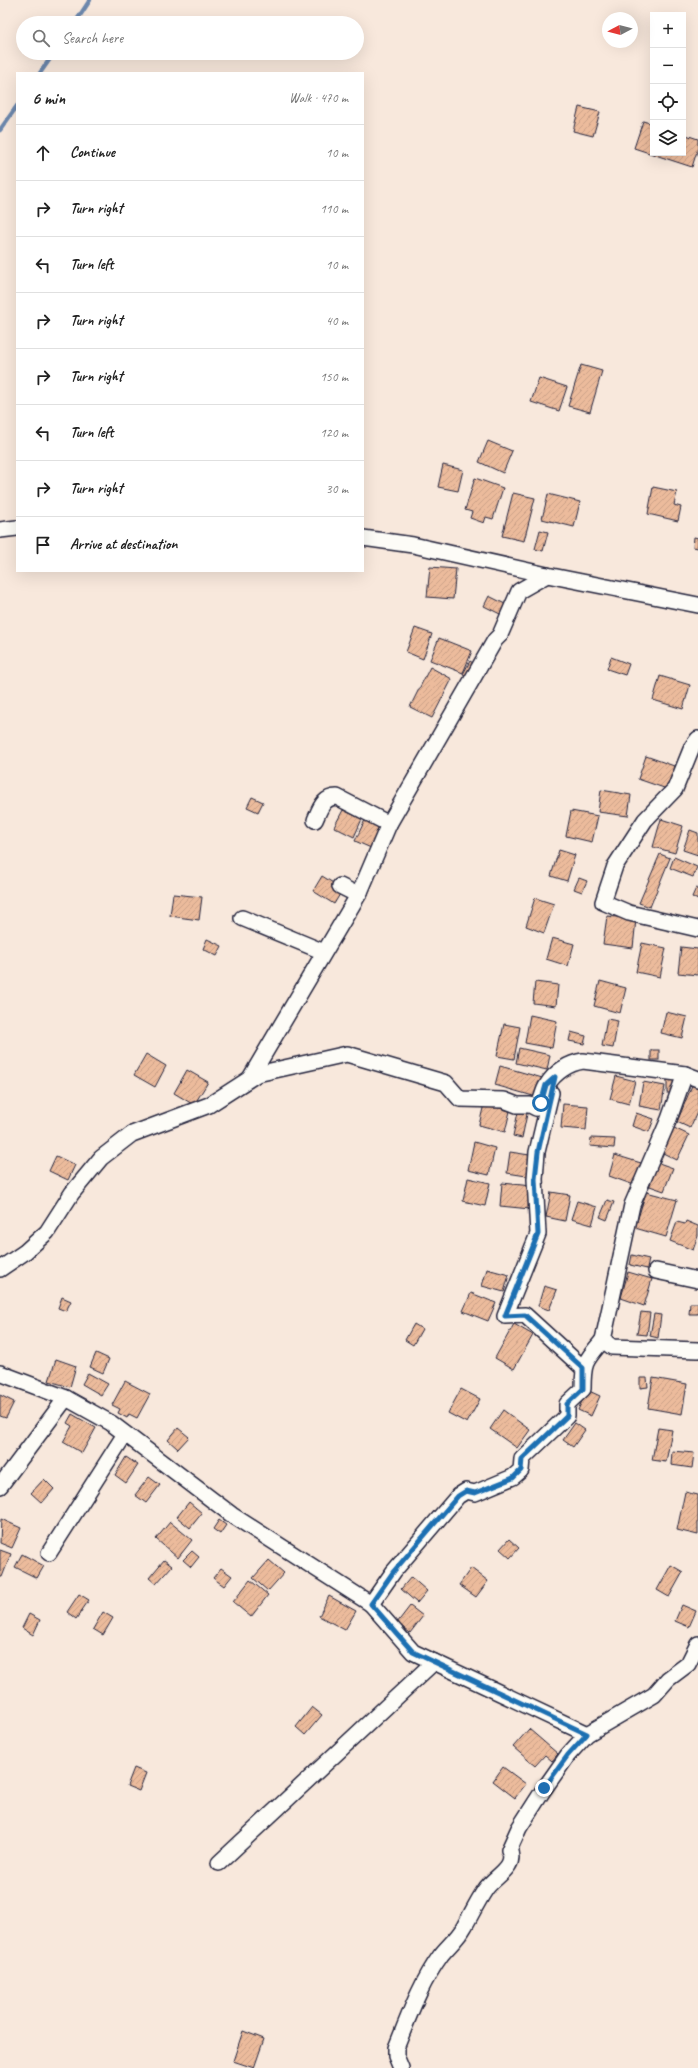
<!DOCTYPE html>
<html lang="en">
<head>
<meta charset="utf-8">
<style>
  body { margin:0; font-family:Caveat,sans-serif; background:#f6f6f6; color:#222 }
  .controls { position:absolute; right:12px; top:12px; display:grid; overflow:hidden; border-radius:0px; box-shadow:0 4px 16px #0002 }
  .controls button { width:36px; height:36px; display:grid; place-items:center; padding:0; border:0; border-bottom:1px solid #e0e0e0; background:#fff; color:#222; font:20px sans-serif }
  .compass { position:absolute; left:602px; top:12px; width:36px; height:36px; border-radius:50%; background:#fff; box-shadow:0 4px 16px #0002; rotate:263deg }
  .stop { position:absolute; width:12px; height:12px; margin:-9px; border:3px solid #1f6fb2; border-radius:50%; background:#fff }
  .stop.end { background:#1f6fb2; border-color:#fff; box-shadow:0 1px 4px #0008 }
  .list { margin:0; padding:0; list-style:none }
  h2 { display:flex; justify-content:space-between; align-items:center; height:52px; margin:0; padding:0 16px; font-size:17px }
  h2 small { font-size:13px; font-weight:400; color:#767676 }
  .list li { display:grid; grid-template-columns:26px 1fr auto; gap:12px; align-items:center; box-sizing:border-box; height:56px; padding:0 16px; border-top:1px solid #e0e0e0 }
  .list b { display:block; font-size:15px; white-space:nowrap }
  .list em { font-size:13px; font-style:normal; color:#767676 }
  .icon { flex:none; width:22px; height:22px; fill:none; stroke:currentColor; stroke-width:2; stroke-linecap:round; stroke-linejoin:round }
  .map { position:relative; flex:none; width:698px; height:2068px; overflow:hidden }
  .search { position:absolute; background:#fff; box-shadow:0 4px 16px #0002; left:16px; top:16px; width:348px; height:44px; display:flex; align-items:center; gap:10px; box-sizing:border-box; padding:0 14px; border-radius:22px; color:#767676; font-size:15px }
  .panel { position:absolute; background:#fff; box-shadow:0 4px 16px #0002; left:16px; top:72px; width:348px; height:500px; border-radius:0px }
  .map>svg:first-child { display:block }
</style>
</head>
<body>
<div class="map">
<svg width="698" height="2068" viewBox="0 0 698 2068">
  <defs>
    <pattern id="building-hatch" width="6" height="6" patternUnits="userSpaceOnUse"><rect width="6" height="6" fill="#ecbb9c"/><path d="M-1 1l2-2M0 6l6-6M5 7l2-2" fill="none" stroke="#caa087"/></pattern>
  </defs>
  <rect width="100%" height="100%" fill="#f8e8dc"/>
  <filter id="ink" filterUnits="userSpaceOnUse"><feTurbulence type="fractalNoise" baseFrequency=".025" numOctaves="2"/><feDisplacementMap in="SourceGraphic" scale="8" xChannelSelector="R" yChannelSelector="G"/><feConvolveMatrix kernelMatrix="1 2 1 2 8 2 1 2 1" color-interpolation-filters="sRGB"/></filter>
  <g filter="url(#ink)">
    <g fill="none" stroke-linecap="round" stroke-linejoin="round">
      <g stroke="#6c87ac" stroke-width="4.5">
        <path d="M 75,23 L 90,0"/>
        <path d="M 40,73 L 54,53"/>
        <path d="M 0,130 L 17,106"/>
      </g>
    </g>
    <g fill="url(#building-hatch)" stroke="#22223b">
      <path d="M 579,107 L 600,112 L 593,136 L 573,131 Z"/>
      <path d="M 643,121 L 653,124 L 653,153 L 683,153 L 683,134 L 698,139 L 698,148 L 692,167 L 634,148 Z"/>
      <path d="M 581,365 L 602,371 L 590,412 L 568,406 Z"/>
      <path d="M 539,378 L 567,387 L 559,411 L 531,402 Z"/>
      <path d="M 488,441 L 512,451 L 503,473 L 479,462 Z"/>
      <path d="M 443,465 L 463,470 L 458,491 L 438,487 Z"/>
      <path d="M 475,478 L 503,488 L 493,519 L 486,517 L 484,523 L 470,518 L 472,512 L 465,510 Z"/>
      <path d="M 653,487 L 677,492 L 674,505 L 681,507 L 678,521 L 648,514 Z"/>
      <path d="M 513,493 L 535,498 L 524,541 L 502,536 Z"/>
      <path d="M 548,494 L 580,502 L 574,527 L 542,519 Z"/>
      <path d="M 540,530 L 548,532 L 543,551 L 535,549 Z"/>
      <path d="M 694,537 L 698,538 L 698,548 L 693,547 Z"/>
      <path d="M 430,567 L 456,569 L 453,599 L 427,597 Z"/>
      <path d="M 489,596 L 509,606 L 504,616 L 484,606 Z"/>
      <path d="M 415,628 L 432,634 L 423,659 L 406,652 Z"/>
      <path d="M 439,638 L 472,651 L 463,673 L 430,660 Z"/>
      <path d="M 611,657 L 629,664 L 625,675 L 607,669 Z"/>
      <path d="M 470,661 L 476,665 L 470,677 L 463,674 Z"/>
      <path d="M 430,667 L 452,679 L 432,718 L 410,707 Z"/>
      <path d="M 660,676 L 690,685 L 683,709 L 653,700 Z"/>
      <path d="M 646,756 L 677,767 L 670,790 L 638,779 Z"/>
      <path d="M 601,790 L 631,795 L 628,816 L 598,812 Z"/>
      <path d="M 252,797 L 263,802 L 258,812 L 247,807 Z"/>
      <path d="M 343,810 L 362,819 L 354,837 L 334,827 Z"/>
      <path d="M 571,811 L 598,816 L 592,842 L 566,836 Z"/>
      <path d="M 661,819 L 683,826 L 675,853 L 653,847 Z"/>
      <path d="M 365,820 L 380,827 L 371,848 L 355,841 Z"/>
      <path d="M 690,830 L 698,833 L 698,855 L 683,850 Z"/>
      <path d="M 559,850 L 575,855 L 567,881 L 551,876 Z"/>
      <path d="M 660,854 L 670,858 L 650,907 L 639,903 Z"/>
      <path d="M 674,857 L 697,867 L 693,877 L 670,868 Z"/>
      <path d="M 322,876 L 343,889 L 334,904 L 313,891 Z"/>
      <path d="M 579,878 L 587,881 L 582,892 L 574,889 Z"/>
      <path d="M 696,888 L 698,889 L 698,900 L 692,897 Z"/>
      <path d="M 173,894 L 202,897 L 199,920 L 170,916 Z"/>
      <path d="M 535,898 L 554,904 L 544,933 L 526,926 Z"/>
      <path d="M 607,916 L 636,919 L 633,948 L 603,944 Z"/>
      <path d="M 552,938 L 574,944 L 568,966 L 546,959 Z"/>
      <path d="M 207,939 L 222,946 L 217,956 L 203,949 Z"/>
      <path d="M 642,943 L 666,948 L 660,977 L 636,972 Z"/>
      <path d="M 681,947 L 698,949 L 698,975 L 678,973 Z"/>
      <path d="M 600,981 L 626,988 L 620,1013 L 594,1006 Z"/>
      <path d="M 535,982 L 558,985 L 556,1006 L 533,1003 Z"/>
      <path d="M 666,1012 L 687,1017 L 682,1038 L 661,1033 Z"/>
      <path d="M 530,1015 L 557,1021 L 552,1048 L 525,1043 Z"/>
      <path d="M 607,1019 L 618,1021 L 613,1048 L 602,1046 Z"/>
      <path d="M 504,1024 L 520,1027 L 514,1059 L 497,1056 Z"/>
      <path d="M 571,1032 L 586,1036 L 584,1044 L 569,1041 Z"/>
      <path d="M 519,1048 L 550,1055 L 547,1070 L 516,1063 Z"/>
      <rect x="651" y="1050" width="8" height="10"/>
      <path d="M 146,1054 L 166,1066 L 155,1087 L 134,1075 Z"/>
      <path d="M 500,1066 L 546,1079 L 540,1098 L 495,1085 Z"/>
      <path d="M 187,1070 L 208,1082 L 194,1105 L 174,1093 Z"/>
      <path d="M 616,1076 L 635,1081 L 629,1104 L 610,1099 Z"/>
      <rect x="667" y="1078" width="8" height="15"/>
      <path d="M 643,1082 L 665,1086 L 661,1110 L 639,1106 Z"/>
      <path d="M 693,1083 L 698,1085 L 698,1110 L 690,1128 L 677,1122 Z"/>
      <path d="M 484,1104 L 510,1111 L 505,1132 L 479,1125 Z"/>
      <path d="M 563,1104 L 588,1106 L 586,1130 L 561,1128 Z"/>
      <path d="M 518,1112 L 527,1114 L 522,1138 L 513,1136 Z"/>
      <path d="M 636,1113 L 654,1119 L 649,1132 L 632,1126 Z"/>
      <path d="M 672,1127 L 689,1135 L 677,1160 L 661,1152 Z"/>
      <path d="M 591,1138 L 615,1139 L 614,1148 L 590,1146 Z"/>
      <path d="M 474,1142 L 495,1148 L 489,1175 L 468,1170 Z"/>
      <path d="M 510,1152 L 536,1156 L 533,1177 L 507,1173 Z"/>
      <path d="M 615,1155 L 641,1163 L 634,1185 L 609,1176 Z"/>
      <path d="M 56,1156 L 75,1165 L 68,1180 L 49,1171 Z"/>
      <path d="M 656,1162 L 673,1168 L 664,1191 L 647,1185 Z"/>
      <path d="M 468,1178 L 490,1183 L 485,1206 L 463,1201 Z"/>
      <path d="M 502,1183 L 532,1186 L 530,1209 L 500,1206 Z"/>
      <path d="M 551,1192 L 570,1195 L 565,1221 L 546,1217 Z"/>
      <path d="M 646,1192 L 677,1200 L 666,1237 L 635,1228 Z"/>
      <path d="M 607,1200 L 614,1202 L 607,1220 L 600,1217 Z"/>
      <path d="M 577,1201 L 597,1207 L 592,1225 L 571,1219 Z"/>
      <path d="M 686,1221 L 698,1226 L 698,1236 L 693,1250 L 670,1241 L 677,1222 L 685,1224 Z"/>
      <path d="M 632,1255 L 649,1259 L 647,1269 L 630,1265 Z"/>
      <path d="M 487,1269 L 509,1275 L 504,1292 L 482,1286 Z"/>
      <path d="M 628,1272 L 652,1279 L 644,1306 L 621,1298 Z"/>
      <path d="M 544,1286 L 557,1290 L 549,1310 L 538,1306 Z"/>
      <path d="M 471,1293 L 496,1303 L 488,1321 L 463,1311 Z"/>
      <path d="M 62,1297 L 71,1301 L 66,1311 L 58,1308 Z"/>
      <path d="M 690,1303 L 698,1303 L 698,1314 L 689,1314 Z"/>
      <path d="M 641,1312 L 650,1313 L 647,1335 L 637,1334 Z"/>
      <path d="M 654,1314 L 661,1315 L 658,1338 L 650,1336 Z"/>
      <path d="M 414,1324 L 422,1329 L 413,1345 L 405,1340 Z"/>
      <path d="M 514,1324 L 533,1335 L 514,1369 L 495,1358 Z"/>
      <path d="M 96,1353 L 109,1359 L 103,1373 L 90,1367 Z"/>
      <path d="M 56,1359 L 76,1366 L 70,1387 L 49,1381 Z"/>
      <path d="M 88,1373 L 108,1384 L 101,1395 L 82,1384 Z"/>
      <path d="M 640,1378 L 647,1378 L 648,1387 L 640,1388 Z"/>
      <path d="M 653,1378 L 687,1384 L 682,1414 L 648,1408 Z"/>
      <path d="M 125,1381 L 150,1394 L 137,1418 L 129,1414 L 127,1418 L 118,1413 L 120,1409 L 112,1405 Z"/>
      <path d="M 461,1389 L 480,1399 L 467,1423 L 448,1413 Z"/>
      <path d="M 587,1390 L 600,1396 L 591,1416 L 578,1410 Z"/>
      <path d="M 0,1395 L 14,1402 L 6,1418 L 0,1416 Z"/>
      <path d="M 503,1410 L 530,1430 L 517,1448 L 490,1429 Z"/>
      <path d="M 72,1414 L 96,1428 L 82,1453 L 63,1442 L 72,1426 L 67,1423 Z"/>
      <path d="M 575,1423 L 585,1430 L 573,1447 L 563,1440 Z"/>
      <path d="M 178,1428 L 189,1437 L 178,1449 L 168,1440 Z"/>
      <path d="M 658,1428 L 672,1430 L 666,1462 L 652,1460 Z"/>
      <path d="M 672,1451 L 694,1453 L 692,1468 L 671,1465 Z"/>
      <path d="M 126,1457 L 138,1465 L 126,1483 L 115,1475 Z"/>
      <path d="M 149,1477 L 160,1485 L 146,1503 L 135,1495 Z"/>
      <path d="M 44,1479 L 54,1489 L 42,1503 L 31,1493 Z"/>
      <path d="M 685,1492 L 698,1495 L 698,1535 L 677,1530 Z"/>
      <path d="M 189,1502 L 202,1513 L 190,1528 L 177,1517 Z"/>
      <path d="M 1,1519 L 21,1528 L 12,1548 L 0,1543 Z"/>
      <path d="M 219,1520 L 226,1525 L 220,1534 L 213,1529 Z"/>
      <path d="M 170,1522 L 192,1540 L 178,1558 L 156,1539 Z"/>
      <path d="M 509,1539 L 519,1548 L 510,1558 L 500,1549 Z"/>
      <path d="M 0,1550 L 11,1554 L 2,1577 L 0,1577 Z"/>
      <path d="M 192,1551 L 199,1557 L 191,1567 L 183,1560 Z"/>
      <path d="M 22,1554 L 44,1566 L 37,1578 L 15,1567 Z"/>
      <path d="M 164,1560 L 172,1566 L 156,1584 L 149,1578 Z"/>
      <path d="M 269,1560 L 284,1573 L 268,1591 L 253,1578 Z"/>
      <path d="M 671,1565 L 683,1572 L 669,1597 L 657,1590 Z"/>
      <path d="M 221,1568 L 232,1576 L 224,1586 L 213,1578 Z"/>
      <path d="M 471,1568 L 488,1581 L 476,1597 L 459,1585 Z"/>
      <path d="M 411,1577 L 427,1591 L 417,1603 L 401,1589 Z"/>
      <path d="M 250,1580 L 268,1595 L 251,1617 L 233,1602 Z"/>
      <path d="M 79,1594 L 89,1600 L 76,1619 L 67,1612 Z"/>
      <path d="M 329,1596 L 356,1611 L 345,1630 L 319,1616 Z"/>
      <path d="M 682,1605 L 696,1611 L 689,1627 L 675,1621 Z"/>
      <path d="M 410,1606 L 423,1616 L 410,1633 L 397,1623 Z"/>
      <path d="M 103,1612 L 113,1618 L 103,1635 L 93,1629 Z"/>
      <path d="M 29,1614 L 40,1620 L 33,1635 L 22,1628 Z"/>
      <path d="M 312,1707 L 322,1715 L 305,1735 L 296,1727 Z"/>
      <path d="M 529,1729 L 558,1754 L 552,1761 L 545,1755 L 535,1766 L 513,1747 Z"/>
      <path d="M 503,1767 L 526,1784 L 515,1798 L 493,1781 Z"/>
      <path d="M 134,1768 L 146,1773 L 139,1791 L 127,1786 Z"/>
      <path d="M 243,2031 L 264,2039 L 254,2068 L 233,2061 Z"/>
    </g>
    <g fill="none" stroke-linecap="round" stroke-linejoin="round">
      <g stroke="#22223b" stroke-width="18">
        <g id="minor">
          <path d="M 0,530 L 17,528"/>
          <path d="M 363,538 L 413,545 L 547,575 L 698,605"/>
          <path d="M 698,739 L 692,747 L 675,789 L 645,820 L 615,866 L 603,902 L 629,913 L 698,929"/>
          <path d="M 315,820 C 320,809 323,797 337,797 L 389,824"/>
          <path d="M 340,886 L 354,893 L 360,892 L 389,824 L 495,640 L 500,635 L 519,591 L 547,575"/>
          <path d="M 242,918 L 324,952"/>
          <path d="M 250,1078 L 360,892"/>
          <path d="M 551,1093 L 537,1152 L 535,1179 L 538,1234 L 505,1316 L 525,1315 L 583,1368"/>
          <path d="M 0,1269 L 25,1252 L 47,1232 L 72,1193 L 101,1158 L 132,1134 L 209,1105 L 257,1074 L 347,1054 L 446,1083 L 460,1099 L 504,1100 L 517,1105 L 530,1105 L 536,1108 C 543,1101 542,1092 547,1085 C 555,1072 569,1063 583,1061 L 685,1074 L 698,1079"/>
          <path d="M 656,1271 L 698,1280"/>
          <path d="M 603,1340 L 632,1205 L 669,1119 L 685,1074"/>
          <path d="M 0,1373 L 66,1398 L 111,1423 L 232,1515 L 371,1604 L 394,1571 L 458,1496 L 466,1491 L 475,1493 L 513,1477 L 521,1470 L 522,1459 L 567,1416 L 567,1404 L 583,1389 C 583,1362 585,1361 603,1340 L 612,1347 L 698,1350"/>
          <path d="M 0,1486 L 66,1398"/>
          <path d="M 49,1553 L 125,1434"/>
          <path d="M 371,1604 L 413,1652 L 587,1734"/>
          <path d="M 219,1863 L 434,1662"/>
          <path d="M 401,2068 L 396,2056 L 396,2048 C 409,2016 420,1984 441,1955 C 448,1946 458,1938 464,1927 C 471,1915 477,1902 485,1890 C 493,1877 518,1867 509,1850 L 519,1828 L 544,1789 L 568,1755 L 587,1734 L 654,1695 L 668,1679 L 688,1664 L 698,1644"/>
        </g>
      </g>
      <use href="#minor" stroke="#fdfcf7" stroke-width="15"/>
    </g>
  </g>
  <g fill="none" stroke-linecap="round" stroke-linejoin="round" filter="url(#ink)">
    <path stroke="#1f6fb2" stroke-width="5" d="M 541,1103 L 546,1085 L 555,1077 L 538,1152 L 535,1179 L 538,1234 L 505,1316 L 525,1315 L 583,1368 L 583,1389 L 567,1404 L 567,1416 L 522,1459 L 521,1470 L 513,1478 L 475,1493 L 466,1491 L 458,1496 L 394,1571 L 371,1604 L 413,1652 L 587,1734 L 568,1755 L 544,1788"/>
  </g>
</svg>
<div class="controls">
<button>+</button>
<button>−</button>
<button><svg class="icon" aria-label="locate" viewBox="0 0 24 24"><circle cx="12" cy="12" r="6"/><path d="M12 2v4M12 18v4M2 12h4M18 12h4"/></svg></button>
<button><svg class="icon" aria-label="layers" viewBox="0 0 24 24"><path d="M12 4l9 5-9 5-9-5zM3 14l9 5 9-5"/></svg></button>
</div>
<svg class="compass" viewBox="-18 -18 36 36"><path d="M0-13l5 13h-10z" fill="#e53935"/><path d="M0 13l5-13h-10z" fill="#767676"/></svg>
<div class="stop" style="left:541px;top:1103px"></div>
<div class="stop end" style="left:544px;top:1788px"></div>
<div class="search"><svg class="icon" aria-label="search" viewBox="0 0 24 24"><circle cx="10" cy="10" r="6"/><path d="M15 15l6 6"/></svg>Search here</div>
<section class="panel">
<h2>6 min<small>Walk · 470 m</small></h2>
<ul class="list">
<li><svg class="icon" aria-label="ahead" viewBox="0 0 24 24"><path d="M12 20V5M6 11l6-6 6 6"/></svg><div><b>Continue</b></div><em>10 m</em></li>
<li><svg class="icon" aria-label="right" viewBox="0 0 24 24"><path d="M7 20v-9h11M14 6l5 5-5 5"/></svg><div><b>Turn right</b></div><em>110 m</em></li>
<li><svg class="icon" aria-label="left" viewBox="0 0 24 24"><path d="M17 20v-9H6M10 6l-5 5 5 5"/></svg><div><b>Turn left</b></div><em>10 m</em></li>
<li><svg class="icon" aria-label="right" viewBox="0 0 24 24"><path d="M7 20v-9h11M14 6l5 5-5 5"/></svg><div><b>Turn right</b></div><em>40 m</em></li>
<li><svg class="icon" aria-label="right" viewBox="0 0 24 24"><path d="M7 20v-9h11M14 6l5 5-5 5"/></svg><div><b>Turn right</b></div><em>150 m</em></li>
<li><svg class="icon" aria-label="left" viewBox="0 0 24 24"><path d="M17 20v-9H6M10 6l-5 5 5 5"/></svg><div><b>Turn left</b></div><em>120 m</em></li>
<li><svg class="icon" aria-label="right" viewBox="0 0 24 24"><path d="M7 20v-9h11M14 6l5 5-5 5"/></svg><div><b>Turn right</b></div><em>30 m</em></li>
<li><svg class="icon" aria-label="arrive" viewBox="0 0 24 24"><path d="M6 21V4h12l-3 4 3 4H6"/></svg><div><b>Arrive at destination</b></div></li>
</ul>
</section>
</div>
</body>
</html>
